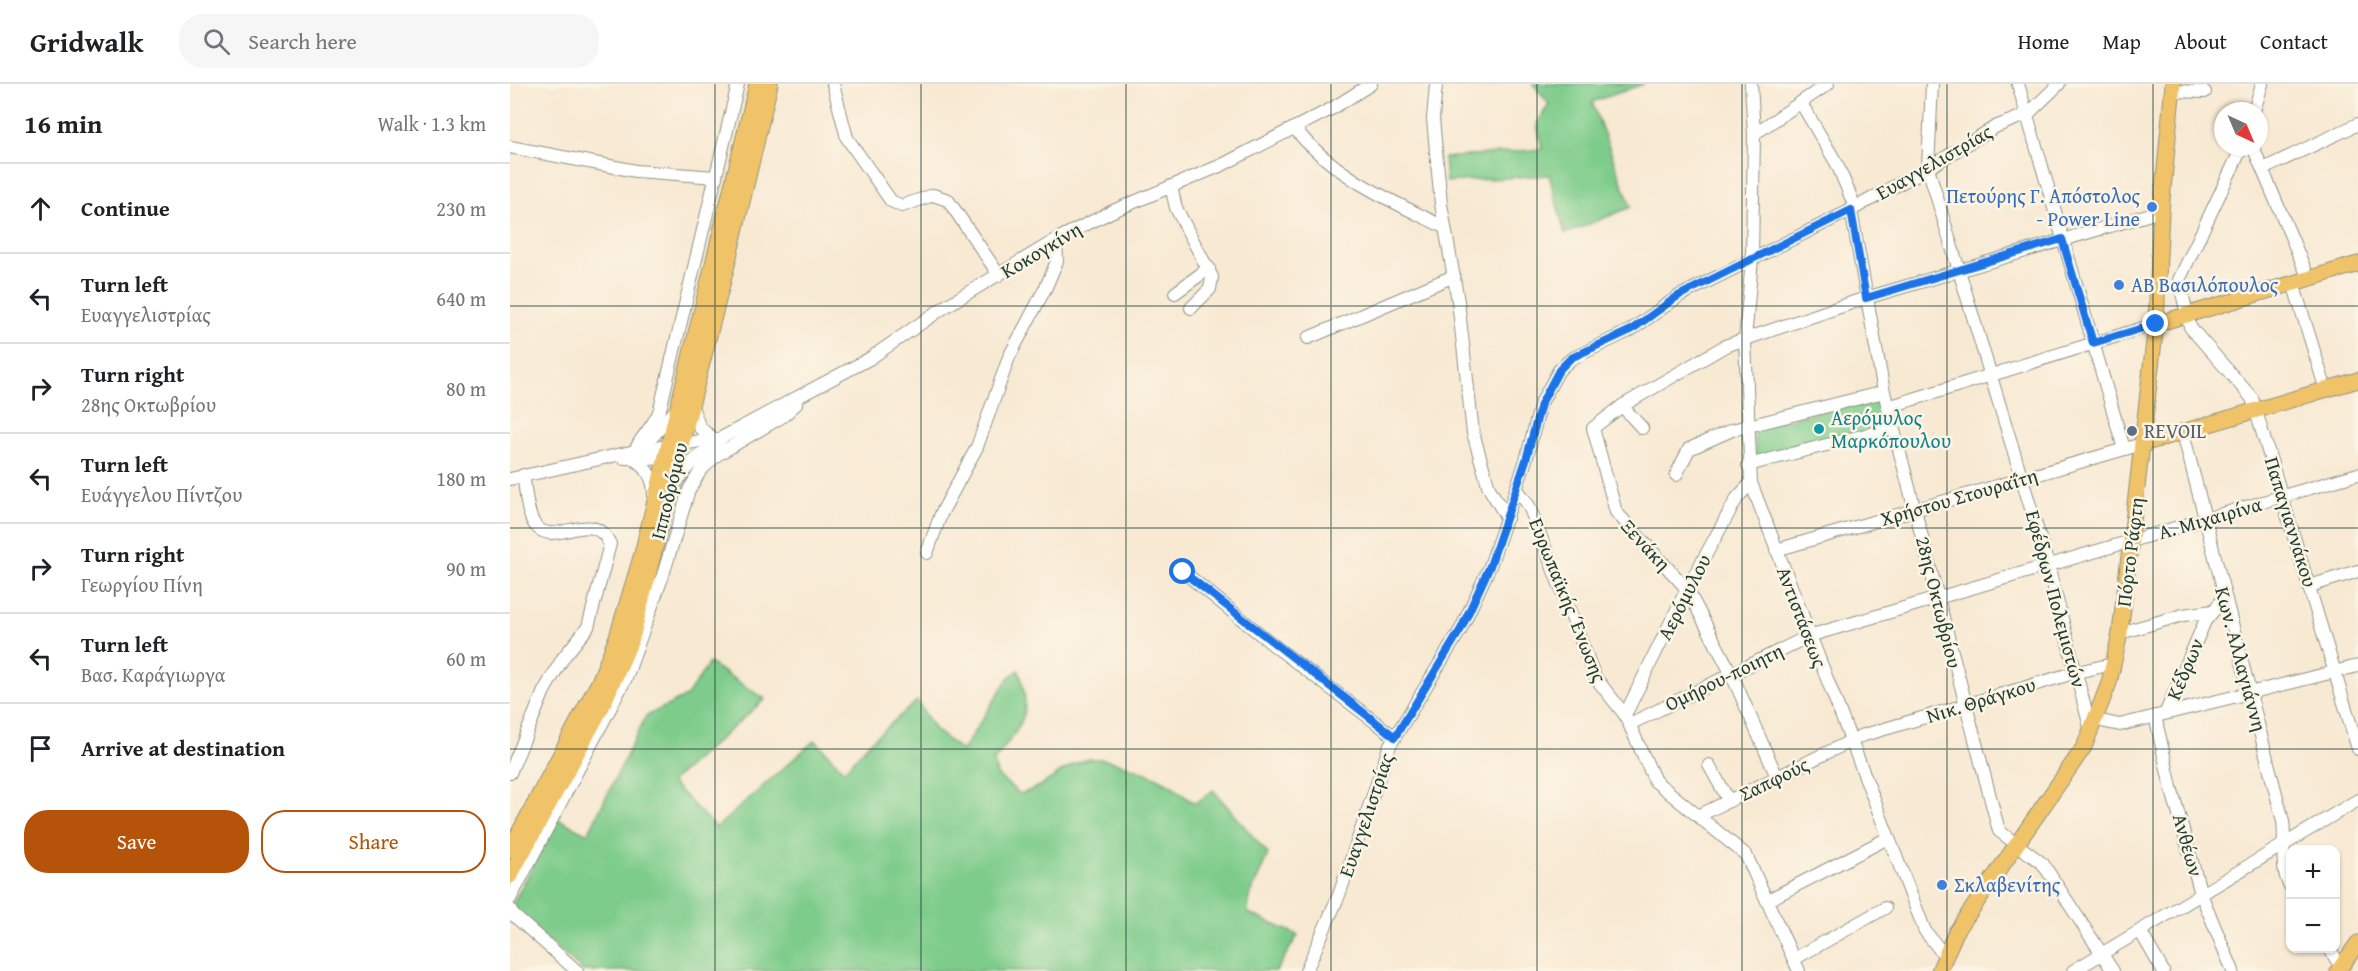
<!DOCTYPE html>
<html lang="en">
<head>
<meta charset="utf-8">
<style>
  body { margin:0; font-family:"Gentium Book Plus",serif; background:#f6f6f6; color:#202124 }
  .controls { position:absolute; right:18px; bottom:18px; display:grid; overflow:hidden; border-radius:12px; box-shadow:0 2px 4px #0004 }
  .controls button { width:54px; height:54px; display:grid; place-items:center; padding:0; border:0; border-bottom:2px solid #e0e0e0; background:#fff; color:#202124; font:30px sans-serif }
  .compass { position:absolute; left:1704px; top:18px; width:54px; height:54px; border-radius:50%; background:#fff; box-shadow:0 2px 4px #0004; rotate:136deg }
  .stop { position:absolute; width:18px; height:18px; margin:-14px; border:4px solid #1a73e8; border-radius:50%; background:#fff }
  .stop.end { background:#1a73e8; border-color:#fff; box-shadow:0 2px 6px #0008 }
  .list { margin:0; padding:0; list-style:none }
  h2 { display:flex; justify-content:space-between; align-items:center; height:78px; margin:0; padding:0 24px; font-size:26px }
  h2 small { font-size:20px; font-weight:400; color:#757577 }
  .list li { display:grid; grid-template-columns:39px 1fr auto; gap:18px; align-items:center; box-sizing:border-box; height:90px; padding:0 24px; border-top:2px solid #e0e0e0 }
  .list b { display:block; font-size:22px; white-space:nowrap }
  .list p { margin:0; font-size:20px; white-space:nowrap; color:#757577 }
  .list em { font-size:20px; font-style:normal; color:#757577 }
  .actions { display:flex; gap:12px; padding:18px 24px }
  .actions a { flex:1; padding:14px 0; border:2px solid #b45309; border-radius:24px; text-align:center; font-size:21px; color:#b45309 }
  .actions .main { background:#b45309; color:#fff }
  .icon { flex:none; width:33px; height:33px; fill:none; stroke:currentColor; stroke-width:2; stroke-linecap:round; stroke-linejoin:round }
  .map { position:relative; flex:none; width:1848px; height:887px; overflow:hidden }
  header { display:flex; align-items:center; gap:36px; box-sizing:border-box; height:84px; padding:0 30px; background:#fff; border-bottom:2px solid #e0e0e0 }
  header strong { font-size:28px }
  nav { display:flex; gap:33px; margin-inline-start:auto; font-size:21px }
  .search { width:420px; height:54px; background:#f6f6f6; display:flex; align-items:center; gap:15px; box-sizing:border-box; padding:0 21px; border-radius:24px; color:#757577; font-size:22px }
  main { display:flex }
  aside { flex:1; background:#fff }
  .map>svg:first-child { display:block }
</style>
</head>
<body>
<header>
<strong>Gridwalk</strong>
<div class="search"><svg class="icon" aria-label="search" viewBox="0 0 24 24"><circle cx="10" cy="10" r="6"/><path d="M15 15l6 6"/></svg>Search here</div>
<nav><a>Home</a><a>Map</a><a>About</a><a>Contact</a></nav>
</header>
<main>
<aside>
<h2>16 min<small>Walk · 1.3 km</small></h2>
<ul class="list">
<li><svg class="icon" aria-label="ahead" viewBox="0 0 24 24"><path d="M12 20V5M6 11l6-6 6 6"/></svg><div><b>Continue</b></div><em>230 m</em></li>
<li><svg class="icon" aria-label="left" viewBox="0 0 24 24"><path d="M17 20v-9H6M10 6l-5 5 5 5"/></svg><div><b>Turn left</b><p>Ευαγγελιστρίας</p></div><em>640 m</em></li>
<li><svg class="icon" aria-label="right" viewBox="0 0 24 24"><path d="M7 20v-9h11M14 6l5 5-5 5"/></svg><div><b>Turn right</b><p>28ης Οκτωβρίου</p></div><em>80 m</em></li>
<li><svg class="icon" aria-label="left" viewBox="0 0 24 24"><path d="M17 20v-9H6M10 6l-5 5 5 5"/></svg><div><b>Turn left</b><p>Ευάγγελου Πίντζου</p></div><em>180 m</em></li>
<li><svg class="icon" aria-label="right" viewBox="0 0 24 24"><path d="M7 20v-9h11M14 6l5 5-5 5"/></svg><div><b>Turn right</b><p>Γεωργίου Πίνη</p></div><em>90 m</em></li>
<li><svg class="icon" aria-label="left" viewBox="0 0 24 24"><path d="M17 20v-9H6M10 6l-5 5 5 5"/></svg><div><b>Turn left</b><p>Βασ. Καράγιωργα</p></div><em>60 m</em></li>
<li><svg class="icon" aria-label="arrive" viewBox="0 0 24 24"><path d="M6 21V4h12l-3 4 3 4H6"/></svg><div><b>Arrive at destination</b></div></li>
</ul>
<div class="actions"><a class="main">Save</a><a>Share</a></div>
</aside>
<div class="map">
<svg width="1848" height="887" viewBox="0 0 1848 887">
  <rect width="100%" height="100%" fill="#fcf5e5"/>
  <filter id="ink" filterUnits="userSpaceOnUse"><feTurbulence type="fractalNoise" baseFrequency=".0167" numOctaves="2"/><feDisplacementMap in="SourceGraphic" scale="12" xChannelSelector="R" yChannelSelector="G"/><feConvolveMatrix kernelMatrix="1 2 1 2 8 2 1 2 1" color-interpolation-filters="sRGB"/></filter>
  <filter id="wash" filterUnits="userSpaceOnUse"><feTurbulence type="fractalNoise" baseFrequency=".008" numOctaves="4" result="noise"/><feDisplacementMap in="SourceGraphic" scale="24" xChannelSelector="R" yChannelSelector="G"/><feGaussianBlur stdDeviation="1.35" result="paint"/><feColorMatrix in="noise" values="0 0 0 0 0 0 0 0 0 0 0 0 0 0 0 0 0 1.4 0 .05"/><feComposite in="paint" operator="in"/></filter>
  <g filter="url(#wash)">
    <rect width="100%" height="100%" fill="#f8e9d3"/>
    <g fill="#7ecc8b" stroke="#4e8460" stroke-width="1.5">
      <path d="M 1023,0 L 1134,0 L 1082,18 L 1121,123 L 1055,150 L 1039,91 L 936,98 L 934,74 L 1032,65 L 1027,40 L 1039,20 Z"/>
      <path d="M 1370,312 L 1378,343 L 1246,376 L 1244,344 Z"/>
      <path d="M 199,579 L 255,615 L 161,698 L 206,744 L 305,656 L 334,687 L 359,659 L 407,617 L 425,646 L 452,667 L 499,593 L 509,586 C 523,632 512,640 484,677 L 487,691 L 510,710 C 535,704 551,683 575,676 C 595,670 641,690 659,700 C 669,706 675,715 686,719 L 703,706 L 758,770 L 739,814 L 738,829 L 788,851 L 766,887 L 73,887 L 6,829 L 3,819 L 48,735 L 78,750 L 136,632 L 177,612 Z"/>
    </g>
  </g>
  <g filter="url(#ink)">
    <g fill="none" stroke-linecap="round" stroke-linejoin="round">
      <g stroke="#8c9384" stroke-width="14">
        <g id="minor">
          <path d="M 323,0 L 337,54 L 381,117 L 392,122 L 423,111 L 438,116 L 489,191"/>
          <path d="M 926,0 L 923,35 L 931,120 L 948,217 L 963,349 L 979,404 L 997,434"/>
          <path d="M 1241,0 L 1244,50 L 1242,175 L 1235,256 L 1241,399 L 1415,847 L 1434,871"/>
          <path d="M 1422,0 L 1418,84 L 1538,481 L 1581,647"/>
          <path d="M 1508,0 L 1614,365"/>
          <path d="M 1662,7 L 1695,8"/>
          <path d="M 1291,19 L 1327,80 L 1345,123"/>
          <path d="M 1744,27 L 1752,0"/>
          <path d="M 784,44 C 825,93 878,115 934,143"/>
          <path d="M 1244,50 L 1318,0"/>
          <path d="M 0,63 L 126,87 L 206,93"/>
          <path d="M 1732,63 L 1669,196 L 1680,243 L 1742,314 L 1848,665"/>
          <path d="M 1743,63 L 1799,195"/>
          <path d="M 1753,85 L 1848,40"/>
          <path d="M 661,102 L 666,124 L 702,193 L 700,205 L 681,224"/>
          <path d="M 1341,126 L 1374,308 L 1489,747 L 1533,780 L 1603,887"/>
          <path d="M 1783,199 L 1816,306"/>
          <path d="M 665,209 L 699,184"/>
          <path d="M 798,254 L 944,192"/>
          <path d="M 1112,322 L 1132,344"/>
          <path d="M 182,323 L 190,344 L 204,355"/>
          <path d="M 1378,323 L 1646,240"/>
          <path d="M 1673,349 L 1773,737 C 1776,759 1769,783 1780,802"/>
          <path d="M 138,358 L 164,328"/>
          <path d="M 125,367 C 131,351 145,342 150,325 L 228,0"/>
          <path d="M 114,374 L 162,375"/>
          <path d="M 125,376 C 138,384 144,395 144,411"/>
          <path d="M 1238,381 L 1383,344"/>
          <path d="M 1166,391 L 1179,365 L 1222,346 L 1374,308"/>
          <path d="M 0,395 L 125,367 L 204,355"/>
          <path d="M 163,402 L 184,376 L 213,353 L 359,275 L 436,222 L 551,153 L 603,127 L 712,81 L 823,24 L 861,0"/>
          <path d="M 1007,405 L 1019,422 L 1085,593 L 1115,631 L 1145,697 L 1236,771 L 1289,887"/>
          <path d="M 1266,466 L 1632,360"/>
          <path d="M 417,469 L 431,430 L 467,363 L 499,273 L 536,203 L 547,177 L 546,157"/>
          <path d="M 670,485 L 766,563 L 885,653"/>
          <path d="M 1800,502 L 1848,487"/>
          <path d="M 1610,549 L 1673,531 L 1703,527"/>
          <path d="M 1656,628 L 1695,537 L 1714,514"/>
          <path d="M 1115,631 L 1177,505 L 1227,414 L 1241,399"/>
          <path d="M 1645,632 L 1661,703 L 1691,810 L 1723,887"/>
          <path d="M 1586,636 L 1610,641 L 1848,582"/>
          <path d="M 1120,640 L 1299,552 L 1848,390"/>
          <path d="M 1199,681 L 1219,717"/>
          <path d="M 0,689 L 34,607 L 53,574 L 78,543 L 100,460 C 81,421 45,466 25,441 C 16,429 16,405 13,391"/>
          <path d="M 1267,693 L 1221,589 L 1177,505 L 1106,428 L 1083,344 L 1112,322 L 1215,262 L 1356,214 L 1651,127"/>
          <path d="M 1188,732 L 1351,652 L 1567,588 L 1603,580"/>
          <path d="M 0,815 L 116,594 L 153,491 L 179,406 L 191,386 L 207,371 L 273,332 L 286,320"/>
          <path d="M 1258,816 L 1378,754"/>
          <path d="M 0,825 L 2,830 L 67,887"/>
          <path d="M 1630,847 L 1653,887"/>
          <path d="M 1819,864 L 1831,883"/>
          <path d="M 1284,875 L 1375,824"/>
          <path d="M 796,887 L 829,811 L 880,661 L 951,545 L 980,482 L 1016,376 L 1031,319 L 1049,286 L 1061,275 L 1121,246 L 1169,212 L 1341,126 L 1418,84 L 1485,43 L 1518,30 L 1549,0"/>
          <path d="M 1563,887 L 1848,716"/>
        </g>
      </g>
      <g stroke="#8c9384" stroke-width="17">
        <g id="major">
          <path d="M 1646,240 L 1848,180"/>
          <path d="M 1632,360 L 1848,296"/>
          <path d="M 0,766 L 89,598 L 107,553 L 132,470 L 247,0"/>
          <path d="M 0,792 L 92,623 L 122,554 L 218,177 L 260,0"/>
          <path d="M 1429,887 L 1446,848 L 1574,663 L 1599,599 L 1610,549 L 1646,240 L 1651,127 L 1663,0"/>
          <path d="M 1828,887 L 1848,859"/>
        </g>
      </g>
      <use href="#minor" stroke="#fff" stroke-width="12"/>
      <use href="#major" stroke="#f1c369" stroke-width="15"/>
    </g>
  </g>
  <g fill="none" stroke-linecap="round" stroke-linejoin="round" filter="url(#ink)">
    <path stroke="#1a73e8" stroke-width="8" d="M 673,488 L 885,653 L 951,545 L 980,482 L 1016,376 L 1031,320 L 1049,286 L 1061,274 L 1121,246 L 1168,212 L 1341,126 L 1356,214 L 1552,155 L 1583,259 L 1646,240"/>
  </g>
  <path fill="none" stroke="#1f3d34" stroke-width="1.5" stroke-opacity="0.55" d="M 205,0 L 205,887M 411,0 L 411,887M 616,0 L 616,887M 821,0 L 821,887M 1027,0 L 1027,887M 1232,0 L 1232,887M 1437,0 L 1437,887M 1643,0 L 1643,887M 0,222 L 1848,222M 0,444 L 1848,444M 0,665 L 1848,665"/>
  <g fill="#3f7fe0" stroke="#fcf5e5" stroke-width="2">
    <circle cx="1642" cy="123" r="6"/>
    <circle cx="1609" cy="201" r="6"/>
    <circle cx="1432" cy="801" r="6"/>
  </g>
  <circle fill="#0f9aa8" stroke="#fcf5e5" stroke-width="2" cx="1309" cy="345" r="6"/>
  <circle fill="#5c6f8a" stroke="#fcf5e5" stroke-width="2" cx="1622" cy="347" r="6"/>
  <g text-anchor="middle" stroke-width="5" stroke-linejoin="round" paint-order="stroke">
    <g font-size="20" fill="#1f3d34" stroke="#fcf5e5">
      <text transform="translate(1424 78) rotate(-30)" y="7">Ευαγγελιστρίας</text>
      <text transform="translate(531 166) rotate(-31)" y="7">Κοκογκίνη</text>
      <text transform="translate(159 407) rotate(-76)" y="7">Ιπποδρόμου</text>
      <text transform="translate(1449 413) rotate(-16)" y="7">Χρήστου Στουραΐτη</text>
      <text transform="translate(1700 434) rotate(-16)" y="7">Α. Μιχαιρίνα</text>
      <text transform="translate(1781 438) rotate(73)" y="7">Παπαγιαννάκου</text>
      <text transform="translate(1136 461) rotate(47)" y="7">Ξενάκη</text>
      <text transform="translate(1620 468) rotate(-83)" y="7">Πόρτο Ράφτη</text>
      <text transform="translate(1174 513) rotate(-63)" y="7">Αερόμυλου</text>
      <text transform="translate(1546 515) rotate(75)" y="7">Εφέδρων Πολεμιστών</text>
      <text transform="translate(1058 516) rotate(68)" y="7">Ευρωπαϊκής Ένωσης</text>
      <text transform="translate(1429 518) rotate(76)" y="7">28ης Οκτωβρίου</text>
      <text transform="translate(1292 533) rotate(69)" y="7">Αντιστάσεως</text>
      <text transform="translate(1731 575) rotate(75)" y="7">Κων. Αλλαγιάννη</text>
      <text transform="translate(1675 585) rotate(-67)" y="7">Κέδρων</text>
      <text transform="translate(1214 593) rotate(-26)" y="7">Ομήρου-ποιητη</text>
      <text transform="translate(1471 616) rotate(-17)" y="7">Νικ. Θράγκου</text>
      <text transform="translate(1264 695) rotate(-26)" y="7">Σαπφούς</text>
      <text transform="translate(856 731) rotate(-71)" y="7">Ευαγγελιστρίας</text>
      <text transform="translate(1678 761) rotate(74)" y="7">Ανθέων</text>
    </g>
    <g font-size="20" fill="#366cbe" stroke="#fcf5e5" text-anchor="start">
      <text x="1630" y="119" text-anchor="end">Πετούρης Γ. Απόστολος<tspan x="1630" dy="23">- Power Line</tspan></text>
      <text x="1621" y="208">ΑΒ Βασιλόπουλος</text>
      <text x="1444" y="808">Σκλαβενίτης</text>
    </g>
    <g font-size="20" fill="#0d838f" stroke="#fcf5e5" text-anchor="start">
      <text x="1321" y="341">Αερόμυλος<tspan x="1321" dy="23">Μαρκόπουλου</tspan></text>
    </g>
    <g font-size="20" fill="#4e5e75" stroke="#fcf5e5" text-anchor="start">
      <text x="1634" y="354">REVOIL</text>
    </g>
  </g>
</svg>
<div class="controls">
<button>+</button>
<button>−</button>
</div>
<svg class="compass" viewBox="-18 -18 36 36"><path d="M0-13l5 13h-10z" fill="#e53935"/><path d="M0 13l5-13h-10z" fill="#757577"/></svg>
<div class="stop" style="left:673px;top:488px"></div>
<div class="stop end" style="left:1646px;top:240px"></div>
</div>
</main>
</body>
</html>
